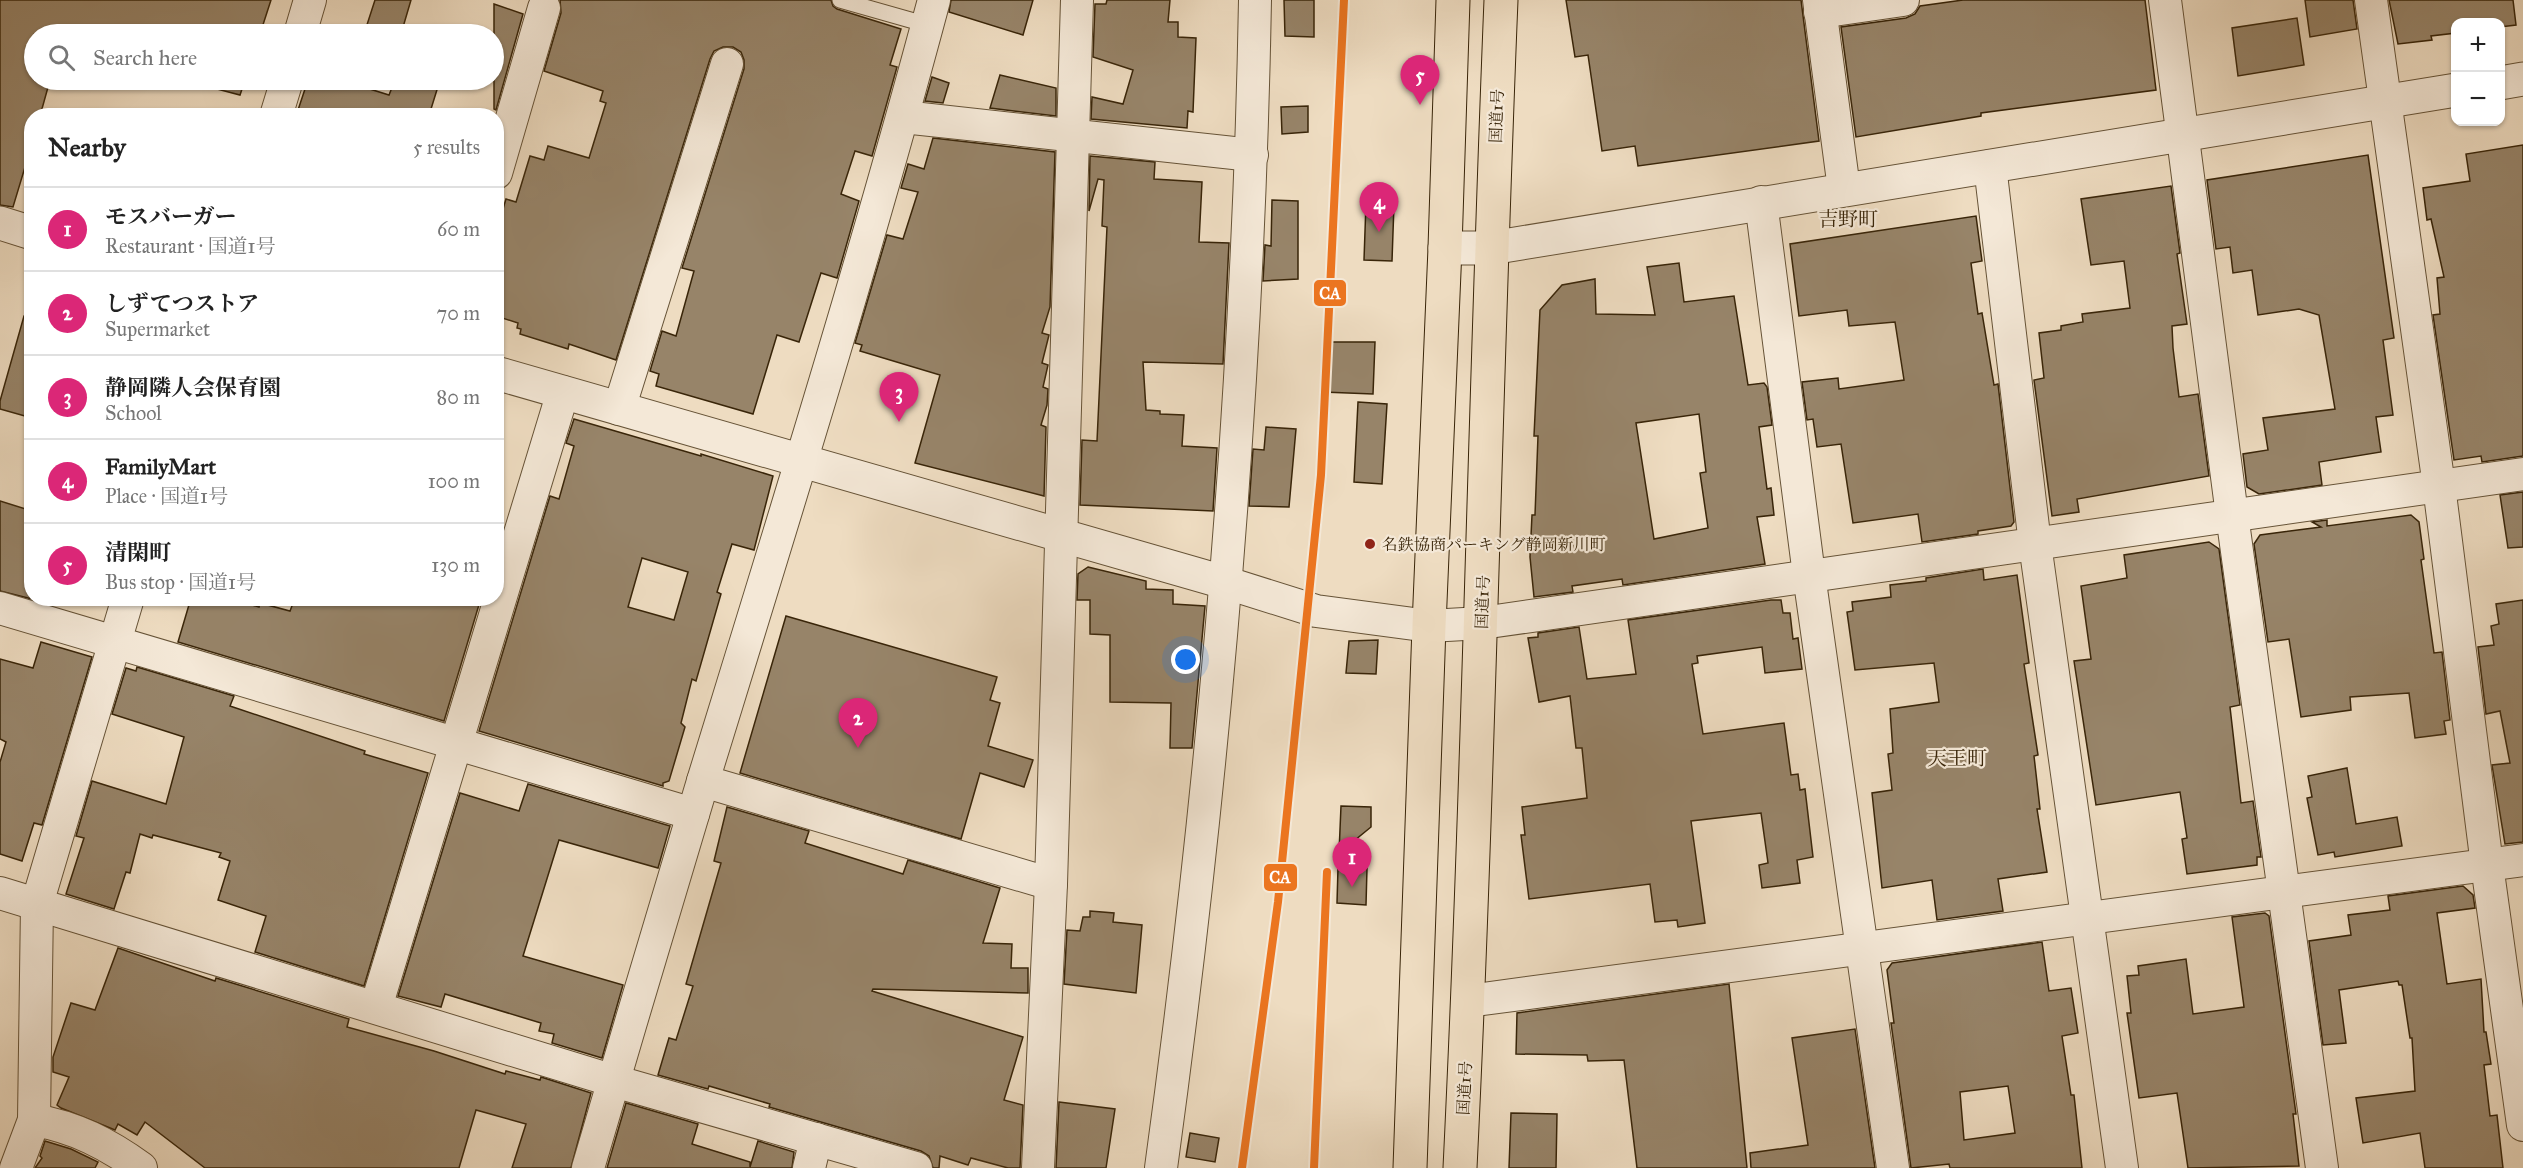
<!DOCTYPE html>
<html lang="en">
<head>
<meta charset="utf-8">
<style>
  body { margin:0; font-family:"IM FELL Great Primer","Noto Serif JP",serif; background:#f6f6f6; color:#222 }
  .controls { position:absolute; right:18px; top:18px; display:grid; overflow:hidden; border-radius:12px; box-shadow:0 2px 4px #0004 }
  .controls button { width:54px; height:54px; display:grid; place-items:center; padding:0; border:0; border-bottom:2px solid #e0e0e0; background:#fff; color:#222; font:30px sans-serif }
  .you { position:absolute; left:1186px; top:660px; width:21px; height:21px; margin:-15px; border:4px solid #fff; border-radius:50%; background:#1a73e8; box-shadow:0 0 0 9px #1a73e833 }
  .badge { display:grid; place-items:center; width:39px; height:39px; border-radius:50%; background:#db2777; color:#fff; font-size:20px; font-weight:700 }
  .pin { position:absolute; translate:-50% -50px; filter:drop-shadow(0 2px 3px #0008) }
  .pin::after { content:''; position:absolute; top:32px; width:21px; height:18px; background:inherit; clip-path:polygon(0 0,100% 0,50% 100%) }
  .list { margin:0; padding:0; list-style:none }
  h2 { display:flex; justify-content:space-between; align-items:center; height:78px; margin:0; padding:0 24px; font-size:26px }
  h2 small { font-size:20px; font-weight:400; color:#767676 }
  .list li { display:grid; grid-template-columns:39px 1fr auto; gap:18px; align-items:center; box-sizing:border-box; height:84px; padding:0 24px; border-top:2px solid #e0e0e0 }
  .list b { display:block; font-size:22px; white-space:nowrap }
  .list p { margin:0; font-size:20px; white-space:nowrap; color:#767676 }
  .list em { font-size:20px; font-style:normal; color:#767676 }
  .icon { flex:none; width:33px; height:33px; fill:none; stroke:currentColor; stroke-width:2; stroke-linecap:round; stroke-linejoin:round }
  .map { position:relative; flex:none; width:2523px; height:1168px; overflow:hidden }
  .search { position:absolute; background:#fff; box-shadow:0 2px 4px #0004; left:24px; top:24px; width:480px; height:66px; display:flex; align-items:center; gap:15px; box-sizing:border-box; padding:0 21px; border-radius:33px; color:#767676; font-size:22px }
  .panel { position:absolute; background:#fff; box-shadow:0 2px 4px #0004; left:24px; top:108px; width:480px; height:498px; border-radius:24px }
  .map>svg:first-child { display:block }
</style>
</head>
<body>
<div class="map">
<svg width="2523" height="1168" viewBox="0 0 2523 1168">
  <rect width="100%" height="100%" fill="#eedcc1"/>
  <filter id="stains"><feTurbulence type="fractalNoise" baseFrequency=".00333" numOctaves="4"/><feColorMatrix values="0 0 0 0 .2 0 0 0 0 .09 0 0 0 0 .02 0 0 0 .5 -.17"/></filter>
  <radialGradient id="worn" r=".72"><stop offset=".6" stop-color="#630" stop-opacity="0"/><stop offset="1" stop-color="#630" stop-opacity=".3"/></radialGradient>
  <g fill="#978469" stroke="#392509" stroke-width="1.5" fill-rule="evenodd">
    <path d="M 0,0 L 271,0 L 260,34 L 34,34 L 34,80 L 50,80 L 40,116 L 32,116 L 32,144 L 13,207 L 0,205 Z"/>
    <path d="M 375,0 L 411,0 L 401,34 L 364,34 Z"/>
    <path d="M 560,0 L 831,0 L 833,6 L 837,9 L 901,29 L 890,65 L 897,67 L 872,156 L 855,151 L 841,194 L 859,201 L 837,278 L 821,273 L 799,342 L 777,335 L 753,414 L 656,386 L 659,374 L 650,371 L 662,331 L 676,336 L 694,271 L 682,268 L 744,69 L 744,60 L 741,52 L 733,47 L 723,47 L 714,51 L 710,59 L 616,360 L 569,344 L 568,349 L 520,334 L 521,329 L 517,328 L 518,323 L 496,316 L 496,232 L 506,199 L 516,202 L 530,156 L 544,160 L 548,146 L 589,158 L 606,103 L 600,101 L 603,91 L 544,71 L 561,13 Z"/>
    <path d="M 951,0 L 1033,0 L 1023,35 L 949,12 Z"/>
    <path d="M 1107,0 L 1170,0 L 1168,22 L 1178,22 L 1178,37 L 1196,38 L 1193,112 L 1188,111 L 1187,128 L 1091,119 L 1092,97 L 1123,104 L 1133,70 L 1093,57 L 1095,4 L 1106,4 Z"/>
    <path d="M 1284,0 L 1314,0 L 1314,37 L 1285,36 Z"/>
    <path d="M 1566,0 L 1801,0 L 1819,141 L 1638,166 L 1635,146 L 1602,151 L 1588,55 L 1575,57 Z"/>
    <path d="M 1963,0 L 2145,0 L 2156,90 L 1981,113 L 1981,116 L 1856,137 L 1841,27 L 1906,18 L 1915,14 L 1920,6 Z"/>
    <path d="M 2305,0 L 2353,0 L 2357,29 L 2310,37 Z"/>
    <path d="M 2389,0 L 2513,0 L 2516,25 L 2500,27 L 2500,22 L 2456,22 L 2456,33 L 2431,36 L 2432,40 L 2398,44 Z"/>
    <path d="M 494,4 L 523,14 L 496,110 L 494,109 Z"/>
    <path d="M 2297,18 L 2304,65 L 2238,76 L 2232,28 Z"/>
    <path d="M 1000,75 L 1056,88 L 1056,116 L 990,108 Z"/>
    <path d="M 932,77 L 949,83 L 943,103 L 925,101 Z"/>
    <path d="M 201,80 L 245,80 L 240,95 L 217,89 L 218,86 Z"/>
    <path d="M 308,80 L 341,80 L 389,95 L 395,80 L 440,80 L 431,109 L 436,110 L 436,116 L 296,116 Z"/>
    <path d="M 1308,106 L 1308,132 L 1282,134 L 1281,107 Z"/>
    <path d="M 933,138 L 1055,152 L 1050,307 L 1042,333 L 1049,335 L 1042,363 L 1048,365 L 1043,387 L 1048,389 L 1047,405 L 1041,425 L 1046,427 L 1044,496 L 915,463 L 940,375 L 860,351 L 862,345 L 855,343 L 887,235 L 903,239 L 918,192 L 901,188 L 908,164 L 924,169 Z"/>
    <path d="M 2523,145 L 2523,456 L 2482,462 L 2481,456 L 2454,460 L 2433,315 L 2440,314 L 2437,278 L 2444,277 L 2431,219 L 2427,220 L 2423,188 L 2470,181 L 2466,154 Z"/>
    <path d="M 2368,155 L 2394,338 L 2383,340 L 2393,415 L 2376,417 L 2381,452 L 2319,462 L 2322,485 L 2259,494 L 2247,487 L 2243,454 L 2268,450 L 2263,418 L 2335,409 L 2319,315 L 2299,309 L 2258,315 L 2252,270 L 2233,273 L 2230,247 L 2216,249 L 2207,180 Z"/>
    <path d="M 1090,156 L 1155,162 L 1154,179 L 1202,182 L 1199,242 L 1229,243 L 1223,364 L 1143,362 L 1146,410 L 1160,411 L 1160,414 L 1184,415 L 1182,446 L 1217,448 L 1213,511 L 1080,505 L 1082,440 L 1097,441 L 1107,227 L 1102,226 L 1104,180 L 1098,179 L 1089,211 Z"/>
    <path d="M 2171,186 L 2180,253 L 2177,254 L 2187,324 L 2172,326 L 2173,348 L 2179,397 L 2198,394 L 2209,476 L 2077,499 L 2079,512 L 2052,516 L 2034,380 L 2044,378 L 2039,333 L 2061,330 L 2061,326 L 2083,322 L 2082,314 L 2130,308 L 2124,261 L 2091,265 L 2081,199 Z"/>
    <path d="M 1272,200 L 1298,201 L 1298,279 L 1263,281 L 1265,245 L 1271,246 Z"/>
    <path d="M 1366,203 L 1394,204 L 1392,261 L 1364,260 Z"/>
    <path d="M 1976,216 L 1982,261 L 1971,263 L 1978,314 L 1982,313 L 1994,385 L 1998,384 L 2014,522 L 2011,526 L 1978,531 L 1978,534 L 1922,542 L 1918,514 L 1853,523 L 1841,444 L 1817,447 L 1813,419 L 1807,420 L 1802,382 L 1838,378 L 1839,389 L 1904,380 L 1895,322 L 1849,326 L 1847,310 L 1799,316 L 1790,244 Z"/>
    <path d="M 1679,263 L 1684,302 L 1734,296 L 1748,385 L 1764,383 L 1767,387 L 1772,425 L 1759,427 L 1767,489 L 1771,488 L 1774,515 L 1757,517 L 1765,564 L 1623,585 L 1622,579 L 1572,586 L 1573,592 L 1534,597 L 1530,557 L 1532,515 L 1535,515 L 1538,436 L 1534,436 L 1540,310 L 1562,285 L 1595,279 L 1596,314 L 1655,315 L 1647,267 ZM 1699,414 L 1706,472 L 1700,473 L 1708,528 L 1654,539 L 1636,423 Z"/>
    <path d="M 24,316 L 32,317 L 32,418 L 0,409 L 0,401 Z"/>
    <path d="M 1324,342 L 1375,342 L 1373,394 L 1323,392 Z"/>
    <path d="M 1358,402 L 1387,404 L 1382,484 L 1354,482 Z"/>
    <path d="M 574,419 L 701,456 L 701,454 L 773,476 L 754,550 L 732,544 L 717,592 L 721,594 L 696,681 L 692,679 L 681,723 L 685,727 L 669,781 L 663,783 L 663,786 L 479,731 L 550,496 L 559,499 L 574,446 L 566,443 ZM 642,558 L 688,572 L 674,620 L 628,607 Z"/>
    <path d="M 1266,427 L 1296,429 L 1289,507 L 1249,506 L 1253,449 L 1264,450 Z"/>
    <path d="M 2523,492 L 2523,547 L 2508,548 L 2500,495 Z"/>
    <path d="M 0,501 L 32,511 L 32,599 L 0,591 Z"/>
    <path d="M 2411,515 L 2419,522 L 2424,559 L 2421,560 L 2434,653 L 2442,652 L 2450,720 L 2444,721 L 2446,734 L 2415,738 L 2409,693 L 2350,697 L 2351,710 L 2301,717 L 2289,639 L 2268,642 L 2254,544 L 2260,535 L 2321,527 L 2312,522 L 2327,520 L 2327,526 Z"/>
    <path d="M 2209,542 L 2219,549 L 2240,705 L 2230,707 L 2241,803 L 2253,801 L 2261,857 L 2257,857 L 2257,865 L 2187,874 L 2182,839 L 2187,838 L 2180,792 L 2096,805 L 2074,661 L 2091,659 L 2081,586 L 2127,578 L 2124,555 Z"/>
    <path d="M 1088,567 L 1146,581 L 1146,589 L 1173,590 L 1173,604 L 1205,606 L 1192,748 L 1170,748 L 1171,703 L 1110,702 L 1110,635 L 1090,634 L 1090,600 L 1077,600 L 1078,574 Z"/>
    <path d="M 1983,569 L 1984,580 L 2017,575 L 2029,663 L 2024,664 L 2038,755 L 2034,756 L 2040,809 L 2037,809 L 2047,872 L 1998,879 L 2003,911 L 1937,920 L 1932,880 L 1882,888 L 1872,793 L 1892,790 L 1888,754 L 1893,753 L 1890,709 L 1939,702 L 1934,663 L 1855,670 L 1847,612 L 1853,611 L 1852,602 L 1891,597 L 1890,585 L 1926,581 L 1926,578 Z"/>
    <path d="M 191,598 L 229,598 L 259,607 L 260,603 L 290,611 L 295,598 L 481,598 L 444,721 L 178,642 Z"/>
    <path d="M 1771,600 L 1781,600 L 1783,613 L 1790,613 L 1793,639 L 1798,638 L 1802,669 L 1765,673 L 1762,647 L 1697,656 L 1698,663 L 1692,664 L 1703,734 L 1784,723 L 1791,775 L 1798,774 L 1800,790 L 1805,789 L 1813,857 L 1797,860 L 1800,883 L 1762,888 L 1759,865 L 1768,863 L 1761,813 L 1691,821 L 1705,923 L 1678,927 L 1677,920 L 1655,922 L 1650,884 L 1529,899 L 1521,835 L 1525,835 L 1522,807 L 1587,798 L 1582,748 L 1576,748 L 1570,696 L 1539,702 L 1528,638 L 1538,637 L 1538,633 L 1579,627 L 1587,679 L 1636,674 L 1628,620 Z"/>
    <path d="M 2523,600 L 2523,842 L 2505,844 L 2492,765 L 2510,763 L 2500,711 L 2486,714 L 2478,647 L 2494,645 L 2491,626 L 2499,624 L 2496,604 Z"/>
    <path d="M 786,616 L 997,677 L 990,700 L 1000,703 L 988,746 L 1033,760 L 1024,787 L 980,773 L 961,839 L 740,773 Z"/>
    <path d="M 1378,640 L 1376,674 L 1346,673 L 1349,641 Z"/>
    <path d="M 41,642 L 92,657 L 42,825 L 34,823 L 22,861 L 0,854 L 0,762 L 6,742 L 0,739 L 0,659 L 33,668 Z"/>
    <path d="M 137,667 L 234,696 L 230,706 L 365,751 L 364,754 L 428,773 L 364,986 L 255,952 L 266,916 L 218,900 L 230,861 L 219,857 L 221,853 L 153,835 L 152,838 L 140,834 L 130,873 L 126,872 L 114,909 L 66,894 L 84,838 L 76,836 L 92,781 L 166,804 L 184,737 L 112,714 L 126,668 L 136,671 Z"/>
    <path d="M 2347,768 L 2356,824 L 2397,817 L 2402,846 L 2335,857 L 2334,852 L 2318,855 L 2307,798 L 2312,797 L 2308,776 Z"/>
    <path d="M 528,784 L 670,826 L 658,868 L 559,840 L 523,956 L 623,985 L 602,1058 L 552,1043 L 554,1034 L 539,1031 L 541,1023 L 445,994 L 441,1007 L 398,996 L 460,793 L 519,811 Z"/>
    <path d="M 1341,806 L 1371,807 L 1371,827 L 1339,853 Z"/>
    <path d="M 727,807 L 809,831 L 805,843 L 903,874 L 908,860 L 1000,888 L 983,943 L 1012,944 L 1011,968 L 1028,968 L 1028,993 L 873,989 L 872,991 L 1023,1037 L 1004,1100 L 1023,1105 L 1020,1168 L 1008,1168 L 971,1158 L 968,1165 L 940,1156 L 939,1168 L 933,1168 L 929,1156 L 921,1151 L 769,1107 L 770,1104 L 709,1086 L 708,1089 L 658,1075 L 669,1038 L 676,1040 L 693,986 L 686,984 L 721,863 L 714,861 Z"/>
    <path d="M 1338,868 L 1367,868 L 1366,905 L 1337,903 Z"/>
    <path d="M 2463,886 L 2473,895 L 2475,908 L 2437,913 L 2447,984 L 2481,979 L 2484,1032 L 2486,1032 L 2491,1064 L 2484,1065 L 2490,1116 L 2497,1115 L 2503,1168 L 2425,1168 L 2420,1133 L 2363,1143 L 2356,1098 L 2415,1091 L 2412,1038 L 2410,1038 L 2402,985 L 2399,985 L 2398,981 L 2339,990 L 2346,1043 L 2323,1045 L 2309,941 L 2351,935 L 2348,915 L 2390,910 L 2388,896 Z"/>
    <path d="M 1090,911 L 1114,913 L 1113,922 L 1142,925 L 1136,993 L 1064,984 L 1067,930 L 1080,931 L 1083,917 L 1090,917 Z"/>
    <path d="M 2265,913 L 2269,916 L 2296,1114 L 2293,1114 L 2299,1166 L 2188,1168 L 2177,1093 L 2139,1098 L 2127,1013 L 2131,1013 L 2127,976 L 2139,975 L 2138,966 L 2186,959 L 2193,1014 L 2244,1007 L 2232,917 Z"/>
    <path d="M 2042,942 L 2049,991 L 2071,988 L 2078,1033 L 2062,1036 L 2071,1095 L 2074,1095 L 2082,1168 L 1950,1168 L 1949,1164 L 1911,1168 L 1891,1023 L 1894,1023 L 1887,970 L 1892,963 ZM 2008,1086 L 2015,1133 L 1964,1140 L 1960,1092 Z"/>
    <path d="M 118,948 L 215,981 L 216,978 L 349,1019 L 347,1027 L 434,1051 L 505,1074 L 506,1071 L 540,1080 L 541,1077 L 591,1093 L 571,1168 L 512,1168 L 526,1124 L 476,1110 L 459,1168 L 205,1168 L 145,1122 L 137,1135 L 118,1124 L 115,1130 L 61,1108 L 57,1105 L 69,1077 L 53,1072 L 53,1057 L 71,1003 L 95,1010 Z"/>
    <path d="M 1729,984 L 1747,1168 L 1637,1168 L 1624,1060 L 1588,1061 L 1587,1055 L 1516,1054 L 1517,1013 Z"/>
    <path d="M 1855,1029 L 1875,1168 L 1751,1168 L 1750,1153 L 1808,1145 L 1792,1038 Z"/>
    <path d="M 1059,1102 L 1115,1109 L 1106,1168 L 1056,1168 Z"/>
    <path d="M 626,1103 L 698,1124 L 692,1144 L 750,1162 L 750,1167 L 758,1141 L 794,1152 L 792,1168 L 607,1168 Z"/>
    <path d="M 1511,1113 L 1557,1114 L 1556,1168 L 1509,1168 Z"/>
    <path d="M 1190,1133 L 1219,1138 L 1215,1162 L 1186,1157 Z"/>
    <path d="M 45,1141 L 71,1149 L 98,1162 L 95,1168 L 35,1168 L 42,1158 L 40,1156 Z"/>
  </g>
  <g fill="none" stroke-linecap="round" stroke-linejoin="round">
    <g stroke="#665337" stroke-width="17">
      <path id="service" d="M 840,0 L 928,25"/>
    </g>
    <g stroke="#665337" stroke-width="34">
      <g id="minor">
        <path d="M 1819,0 L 1844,189"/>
        <path d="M 2165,0 L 2232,515 L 2322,1168"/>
        <path d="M 2371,0 L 2439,486 L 2487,865 L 2523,1125"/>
        <path d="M 1820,12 L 1903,0"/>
        <path d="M 300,34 L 310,0"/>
        <path d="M 276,116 L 287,80"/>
        <path d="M 903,117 L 1252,155"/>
        <path d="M 1990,166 L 2035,544 L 2122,1168"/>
        <path d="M 496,173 L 544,8"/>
        <path d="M 1761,202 L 1809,575 L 1893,1168"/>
        <path d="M 619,409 L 727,64"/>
        <path d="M 1227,583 L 1316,611 L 1429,626 L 1482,623 L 2523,474"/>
        <path d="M 0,608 L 693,814"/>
        <path d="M 703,781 L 1051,884"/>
        <path d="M 0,893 L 614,1081 L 916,1168"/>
        <path d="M 1468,1001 L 2523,860"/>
        <path d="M 376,1007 L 563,392"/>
        <path d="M 34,1120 C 75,1127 108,1144 141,1168"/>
        <path d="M 16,1168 L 34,1120 L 37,904 L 128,598"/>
        <path d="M 588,1168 C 626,1039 664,909 703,781 C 783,521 864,262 934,0"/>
        <path d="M 809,1168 L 816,1139"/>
        <path d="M 1038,1168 L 1051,884 L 1077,0"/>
        <path d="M 1161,1168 C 1214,781 1248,391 1255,0"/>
      </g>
    </g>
    <g stroke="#665337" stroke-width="35">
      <g id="tertiary">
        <path d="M 2500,83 L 2523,79"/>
        <path d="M 0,223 L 32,233"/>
        <path d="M 1445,248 L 1491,248 L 2456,90"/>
        <path d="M 496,373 L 1227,583"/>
      </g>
    </g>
    <g stroke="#392509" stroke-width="35">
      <g id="trunk">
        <path d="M 1410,1168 L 1429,626 L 1445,248 L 1453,0"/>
        <path d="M 1460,1168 C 1479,779 1485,389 1501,0"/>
      </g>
    </g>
    <use href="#service" stroke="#f4e8d7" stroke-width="15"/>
    <use href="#minor" stroke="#f4e8d7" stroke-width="32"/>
    <use href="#tertiary" stroke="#f4e8d7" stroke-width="33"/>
    <use href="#trunk" stroke="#eedcc1" stroke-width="33"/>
    <g stroke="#f4e8d7" stroke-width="12">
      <g id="rail-1">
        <path d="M 1242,1168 L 1278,902 L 1321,475 L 1344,0"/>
        <path d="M 1314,1168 L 1327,872"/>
      </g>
    </g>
    <use href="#rail-1" stroke="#eb7520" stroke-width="8"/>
  </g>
  <circle fill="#8f2418" stroke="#f4e8d7" stroke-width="2" cx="1370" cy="544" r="6"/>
  <g text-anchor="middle" stroke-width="4.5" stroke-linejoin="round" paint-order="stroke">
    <g font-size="16" fill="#392509" stroke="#f4e8d7">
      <text transform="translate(1496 116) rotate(-88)" y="6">国道1号</text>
      <text transform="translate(1482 602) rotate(-88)" y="6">国道1号</text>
      <text transform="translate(1464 1088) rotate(-87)" y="6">国道1号</text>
    </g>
    <g font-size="16" fill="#392509" stroke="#f4e8d7" text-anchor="start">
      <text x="1382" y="550">名鉄協商パーキング静岡新川町</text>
    </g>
    <g font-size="20" fill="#392509" stroke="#f4e8d7">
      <text x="1848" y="226">吉野町</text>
      <text x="1957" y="765">天王町</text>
    </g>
  </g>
  <g stroke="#f4e8d7" stroke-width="2">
    <rect x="1313" y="279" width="34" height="28" rx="6" fill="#eb7520"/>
    <rect x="1263" y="863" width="35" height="29" rx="6" fill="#eb7520"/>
  </g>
  <g font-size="16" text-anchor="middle" font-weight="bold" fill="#fff">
    <text x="1330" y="299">CA</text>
    <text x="1280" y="883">CA</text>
  </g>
  <rect width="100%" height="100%" filter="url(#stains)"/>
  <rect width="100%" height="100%" fill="url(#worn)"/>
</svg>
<div class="controls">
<button>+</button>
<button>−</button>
</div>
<div class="you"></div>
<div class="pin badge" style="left:1352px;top:887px">1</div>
<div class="pin badge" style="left:858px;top:748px">2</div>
<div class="pin badge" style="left:899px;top:422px">3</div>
<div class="pin badge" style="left:1379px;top:232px">4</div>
<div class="pin badge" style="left:1420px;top:105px">5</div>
<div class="search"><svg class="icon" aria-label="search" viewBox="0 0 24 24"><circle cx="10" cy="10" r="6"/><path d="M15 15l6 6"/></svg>Search here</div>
<section class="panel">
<h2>Nearby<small>5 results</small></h2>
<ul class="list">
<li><span class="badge">1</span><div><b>モスバーガー</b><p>Restaurant · 国道1号</p></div><em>60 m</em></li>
<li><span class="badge">2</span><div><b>しずてつストア</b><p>Supermarket</p></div><em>70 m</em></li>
<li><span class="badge">3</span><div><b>静岡隣人会保育園</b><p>School</p></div><em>80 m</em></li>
<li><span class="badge">4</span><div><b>FamilyMart</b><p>Place · 国道1号</p></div><em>100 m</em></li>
<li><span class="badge">5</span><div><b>清閑町</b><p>Bus stop · 国道1号</p></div><em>130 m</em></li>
</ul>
</section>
</div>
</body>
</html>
